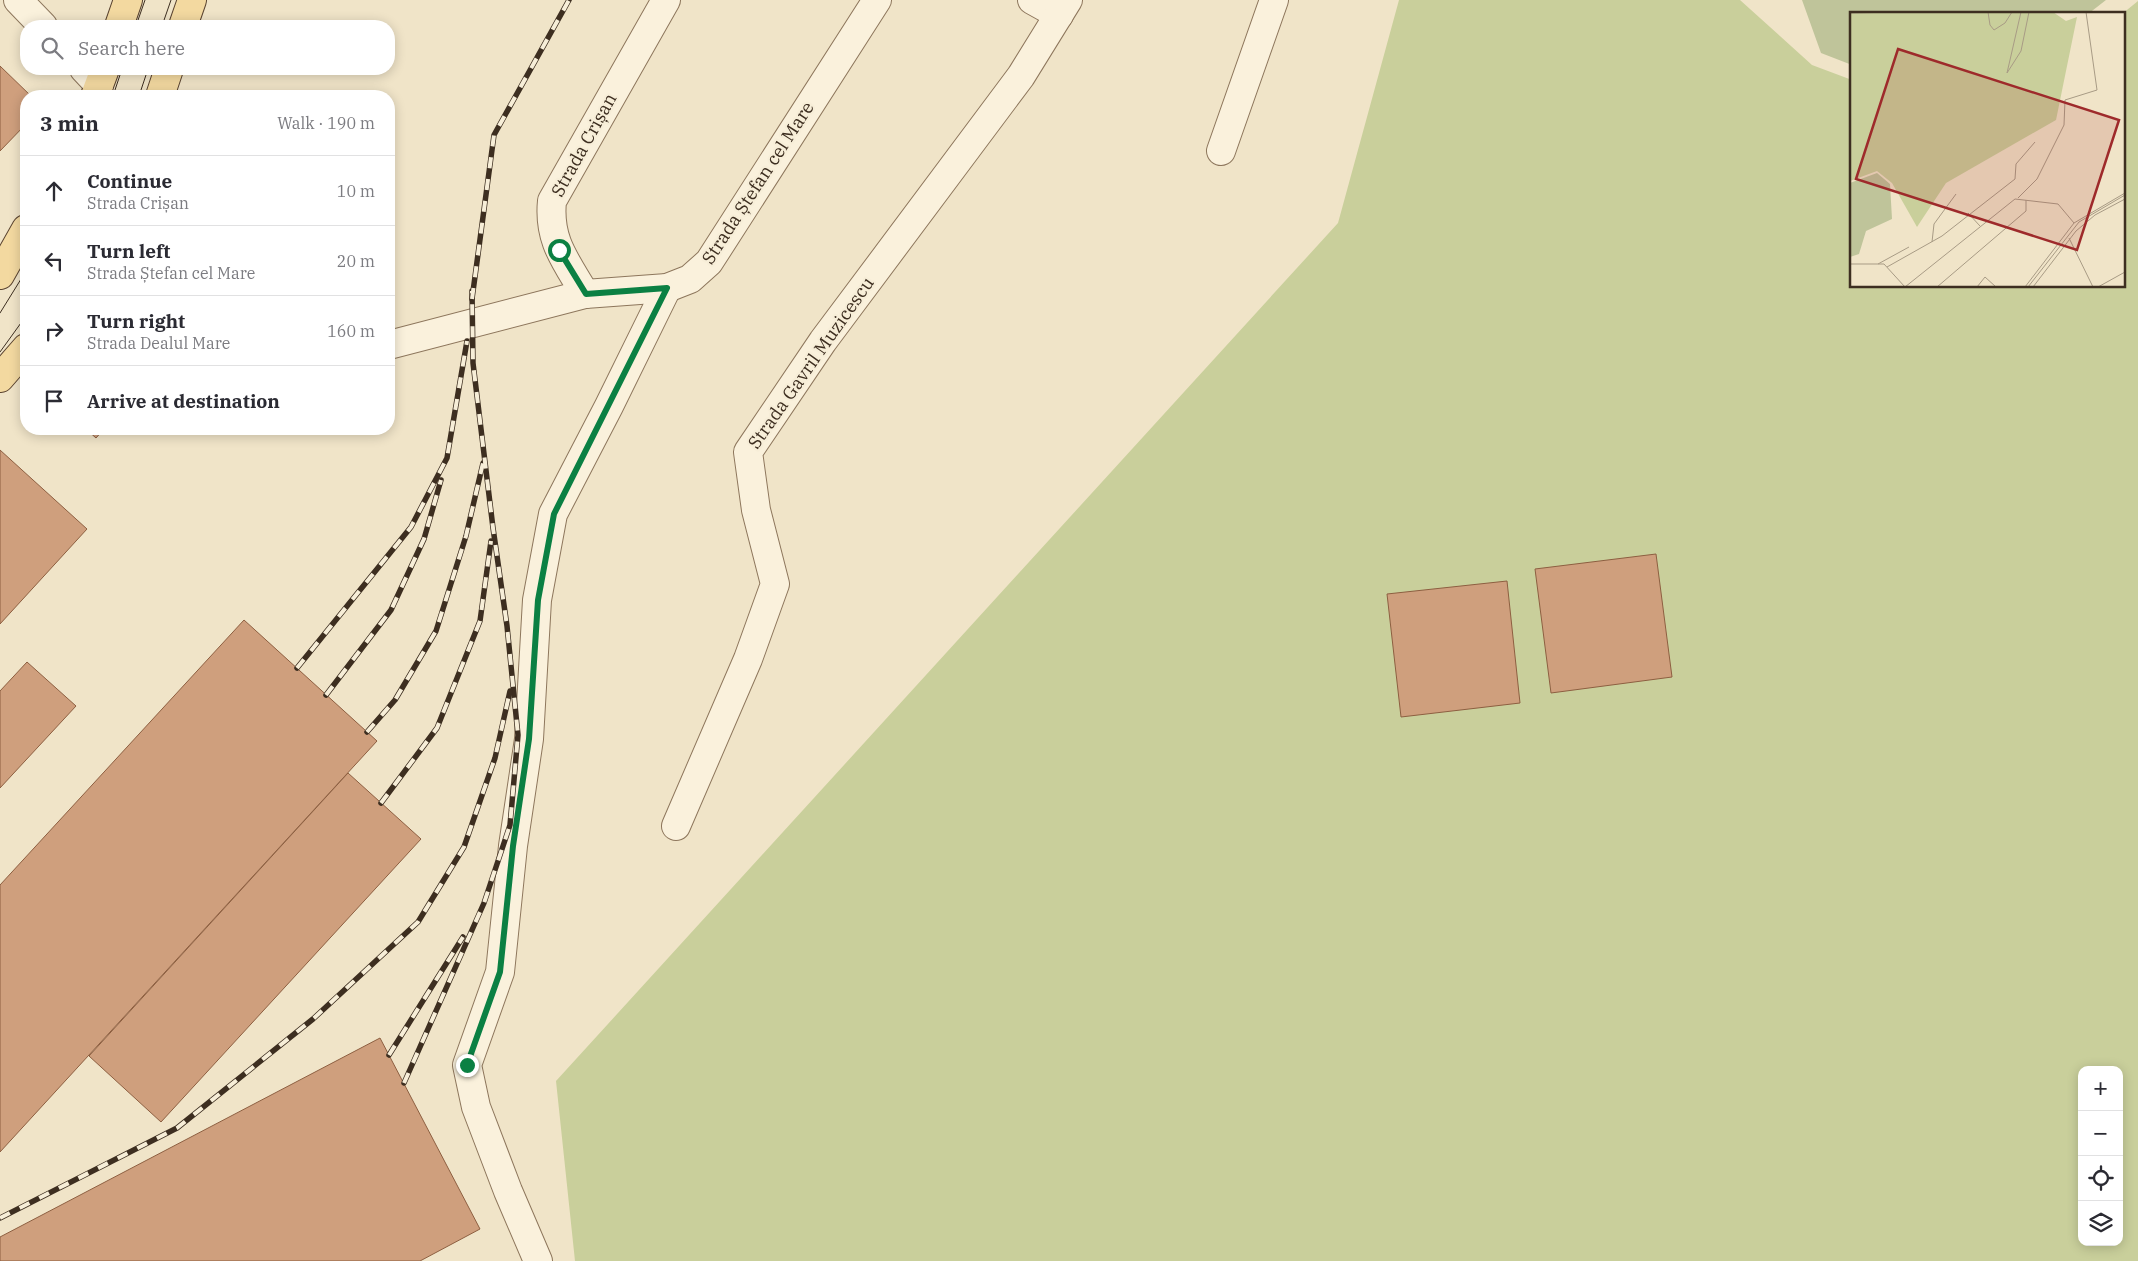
<!DOCTYPE html>
<html lang="en">
<head>
<meta charset="utf-8">
<style>
  body { margin:0; font-family:"IBM Plex Serif",serif; background:#f7f7f7; color:#2b2b33 }
  .controls { position:absolute; right:15px; bottom:15px; display:grid; overflow:hidden; border-radius:10px; box-shadow:0 2px 12px #0003 }
  .controls button { width:45px; height:45px; display:grid; place-items:center; padding:0; border:0; border-bottom:1px solid #e1e1e2; background:#fff; color:#2b2b33; font:25px sans-serif }
  .stop { position:absolute; width:15px; height:15px; margin:-11px; border:4px solid #0b8043; border-radius:50%; background:#fff }
  .stop.end { background:#0b8043; border-color:#fff; box-shadow:0 1px 5px #0008 }
  .list { margin:0; padding:0; list-style:none }
  h2 { display:flex; justify-content:space-between; align-items:center; height:65px; margin:0; padding:0 20px; font-size:21px }
  h2 small { font-size:16px; font-weight:400; color:#7c7c81 }
  .list li { display:grid; grid-template-columns:32px 1fr auto; gap:15px; align-items:center; box-sizing:border-box; height:70px; padding:0 20px; border-top:1px solid #e1e1e2 }
  .list b { display:block; font-size:19px; white-space:nowrap }
  .list p { margin:0; font-size:16px; white-space:nowrap; color:#7c7c81 }
  .list em { font-size:16px; font-style:normal; color:#7c7c81 }
  .icon { flex:none; width:28px; height:28px; fill:none; stroke:currentColor; stroke-width:2; stroke-linecap:round; stroke-linejoin:round }
  .map { position:relative; flex:none; width:2138px; height:1261px; overflow:hidden }
  .search { position:absolute; background:#fff; box-shadow:0 2px 12px #0003; left:20px; top:20px; width:375px; height:55px; display:flex; align-items:center; gap:12px; box-sizing:border-box; padding:0 18px; border-radius:20px; color:#7c7c81; font-size:19px }
  .panel { position:absolute; background:#fff; box-shadow:0 2px 12px #0003; left:20px; top:90px; width:375px; height:345px; border-radius:20px }
  .map>svg:first-child { display:block }
</style>
</head>
<body>
<div class="map">
<svg width="2138" height="1261" viewBox="0 0 2138 1261">
  <rect width="100%" height="100%" fill="#f0e4c8"/>
  <path fill="#c9cf9b" fill-rule="evenodd" d="M 1399,0 L 1740,0 L 1812,65 L 1852,80 L 1852,286 L 2124,286 L 2124,14 L 2122,14 L 2138,1 L 2138,1261 L 575,1261 L 556,1081 L 1338,223 ZM 2082,1070 L 2119,1070 L 2119,1242 L 2082,1242 Z"/>
  <path fill="#bfc49a" d="M 1802,0 L 2106,0 L 2088,14 L 1852,14 L 1852,65 L 1821,53 Z"/>
  <g fill="#cf9f7d" stroke="#8d5f41">
    <path d="M 0,66 L 31,96 L 26,96 L 26,124 L 0,151 Z"/>
    <path d="M 86,429 L 104,429 L 96,438 Z"/>
    <path d="M 0,450 L 87,529 L 0,624 Z"/>
    <path d="M 1656,554 L 1672,677 L 1551,693 L 1535,569 Z"/>
    <path d="M 1507,581 L 1520,703 L 1401,717 L 1387,594 Z"/>
    <path d="M 244,620 L 377,741 L 0,1152 L 0,885 Z"/>
    <path d="M 27,662 L 76,706 L 0,788 L 0,691 Z"/>
    <path d="M 348,773 L 421,839 L 161,1122 L 89,1056 Z"/>
    <path d="M 380,1038 L 480,1229 L 420,1261 L 0,1261 L 0,1237 Z"/>
  </g>
  <g fill="none" stroke-linecap="round" stroke-linejoin="round">
    <g stroke="#8d765c" stroke-width="30">
      <g id="minor">
        <path d="M 18,0 L 43,26"/>
        <path d="M 1032,0 L 1059,15"/>
        <path d="M 84,69 L 99,85"/>
        <path d="M 1221,151 L 1274,0"/>
        <path d="M 585,294 C 566,261 548,241 552,201 L 666,0"/>
        <path d="M 389,345 L 585,294 L 667,288 L 690,279 L 709,262 L 877,0"/>
        <path d="M 676,826 L 748,659 L 775,584 L 756,510 L 748,452 L 823,341 L 1021,76 L 1068,0"/>
        <path d="M 538,1261 L 508,1191 L 476,1107 L 467,1065 L 500,972 L 513,846 L 529,739 L 537,600 L 553,514 L 609,406 L 667,288"/>
      </g>
    </g>
    <g stroke="#5b4430" stroke-width="30">
      <g id="major">
        <path d="M 119,26 L 128,0"/>
        <path d="M 183,26 L 192,0"/>
        <path d="M 95,96 L 105,69"/>
        <path d="M 160,96 L 169,69"/>
        <path d="M 0,275 L 26,229"/>
        <path d="M 0,378 L 26,348"/>
      </g>
    </g>
    <use href="#minor" stroke="#faf1dc" stroke-width="28"/>
    <use href="#major" stroke="#f3d9a0" stroke-width="28"/>
    <g stroke="#3d2e20" stroke-width="1">
      <path d="M 136,26 L 145,0"/>
      <path d="M 162,26 L 171,0"/>
      <path d="M 113,96 L 122,69"/>
      <path d="M 139,96 L 148,69"/>
      <path d="M 0,313 L 26,271"/>
      <path d="M 0,352 L 26,316"/>
    </g>
    <g stroke="#3d2e20" stroke-width="5.5">
      <g id="rail">
        <path d="M 472,299 L 494,135 L 569,0"/>
        <path d="M 297,668 L 411,527 L 447,458 L 467,341"/>
        <path d="M 326,695 L 391,610 L 424,539 L 441,480"/>
        <path d="M 367,732 L 395,700 L 436,631 L 466,536 L 483,463"/>
        <path d="M 381,803 L 437,728 L 480,621 L 491,541"/>
        <path d="M 389,1055 L 463,937"/>
        <path d="M 404,1083 L 484,903 L 510,825 L 518,735 L 507,626 L 493,528 L 473,363 L 472,291"/>
        <path d="M 0,1218 L 177,1128 L 313,1019 L 418,922 L 464,847 L 495,758 L 510,691"/>
      </g>
    </g>
    <use href="#rail" stroke="#f7eed8" stroke-width="4" stroke-dasharray="11" stroke-linecap="butt"/>
  </g>
  <g fill="none" stroke-linecap="round" stroke-linejoin="round">
    <path stroke="#0b8043" stroke-width="6" d="M 467,1065 L 500,972 L 513,846 L 529,739 L 538,600 L 554,514 L 667,288 L 586,294 L 559,250"/>
  </g>
  <g text-anchor="middle" stroke-width="4.5" stroke-linejoin="round" paint-order="stroke">
    <g font-size="18" fill="#3d2e20" stroke="#f7eed8">
      <text transform="translate(584 145) rotate(-61)" y="6">Strada Crișan</text>
      <text transform="translate(758 183) rotate(-57)" y="6">Strada Ștefan cel Mare</text>
      <text transform="translate(811 363) rotate(-55)" y="6">Strada Gavril Muzicescu</text>
    </g>
  </g>
  <g transform="translate(1850 12)">
    <rect width="275" height="275" fill="#f0e4c8"/>
    <path d="M 0,0 L 203,0 L 216,9 L 227,5 L 206,108 L 96,171 L 67,215 L 42,171 L 27,159 L 0,169 Z" fill="#c9cf9b"/>
    <path d="M 27,161 L 40,172 L 42,207 L 16,219 L 9,242 L 0,245 L 0,171 Z" fill="#bfc49a"/>
    <path fill="none" stroke="#a89b85" stroke-width="1" d="M 138,0 L 140,13 L 144,18 L 155,11 L 162,0M 171,0 L 157,61 L 171,39 L 179,0M 0,1 L 47,0M 168,186 L 187,167 L 214,113 L 215,88 L 247,78 L 236,0M 118,201 L 130,214M 219,226 L 243,275M 82,230 L 84,212 L 106,182M 0,252 L 34,252 L 55,275 L 165,187 L 208,192 L 224,211M 28,252 L 59,235M 37,255 L 92,224 L 165,167 L 166,152 L 185,130M 87,275 L 176,199 L 176,188M 127,275 L 135,265 L 146,275M 175,275 L 224,211 L 275,181M 178,275 L 229,210 L 275,183M 183,275 L 226,219 L 245,203 L 275,187M 248,275 L 275,260"/>
    <path fill="#9e2a2b" fill-opacity="0.15" stroke="#9e2a2b" stroke-width="2.5" d="M 48,37 L 269,108 L 227,238 L 6,167 Z"/>
    <rect width="275" height="275" fill="none" stroke="#3d2e20" stroke-width="2.5"/>
  </g>
</svg>
<div class="controls">
<button>+</button>
<button>−</button>
<button><svg class="icon" aria-label="locate" viewBox="0 0 24 24"><circle cx="12" cy="12" r="6"/><path d="M12 2v4M12 18v4M2 12h4M18 12h4"/></svg></button>
<button><svg class="icon" aria-label="layers" viewBox="0 0 24 24"><path d="M12 4l9 5-9 5-9-5zM3 14l9 5 9-5"/></svg></button>
</div>
<div class="stop" style="left:559px;top:250px"></div>
<div class="stop end" style="left:467px;top:1065px"></div>
<div class="search"><svg class="icon" aria-label="search" viewBox="0 0 24 24"><circle cx="10" cy="10" r="6"/><path d="M15 15l6 6"/></svg>Search here</div>
<section class="panel">
<h2>3 min<small>Walk · 190 m</small></h2>
<ul class="list">
<li><svg class="icon" aria-label="ahead" viewBox="0 0 24 24"><path d="M12 20V5M6 11l6-6 6 6"/></svg><div><b>Continue</b><p>Strada Crișan</p></div><em>10 m</em></li>
<li><svg class="icon" aria-label="left" viewBox="0 0 24 24"><path d="M17 20v-9H6M10 6l-5 5 5 5"/></svg><div><b>Turn left</b><p>Strada Ștefan cel Mare</p></div><em>20 m</em></li>
<li><svg class="icon" aria-label="right" viewBox="0 0 24 24"><path d="M7 20v-9h11M14 6l5 5-5 5"/></svg><div><b>Turn right</b><p>Strada Dealul Mare</p></div><em>160 m</em></li>
<li><svg class="icon" aria-label="arrive" viewBox="0 0 24 24"><path d="M6 21V4h12l-3 4 3 4H6"/></svg><div><b>Arrive at destination</b></div></li>
</ul>
</section>
</div>
</body>
</html>
